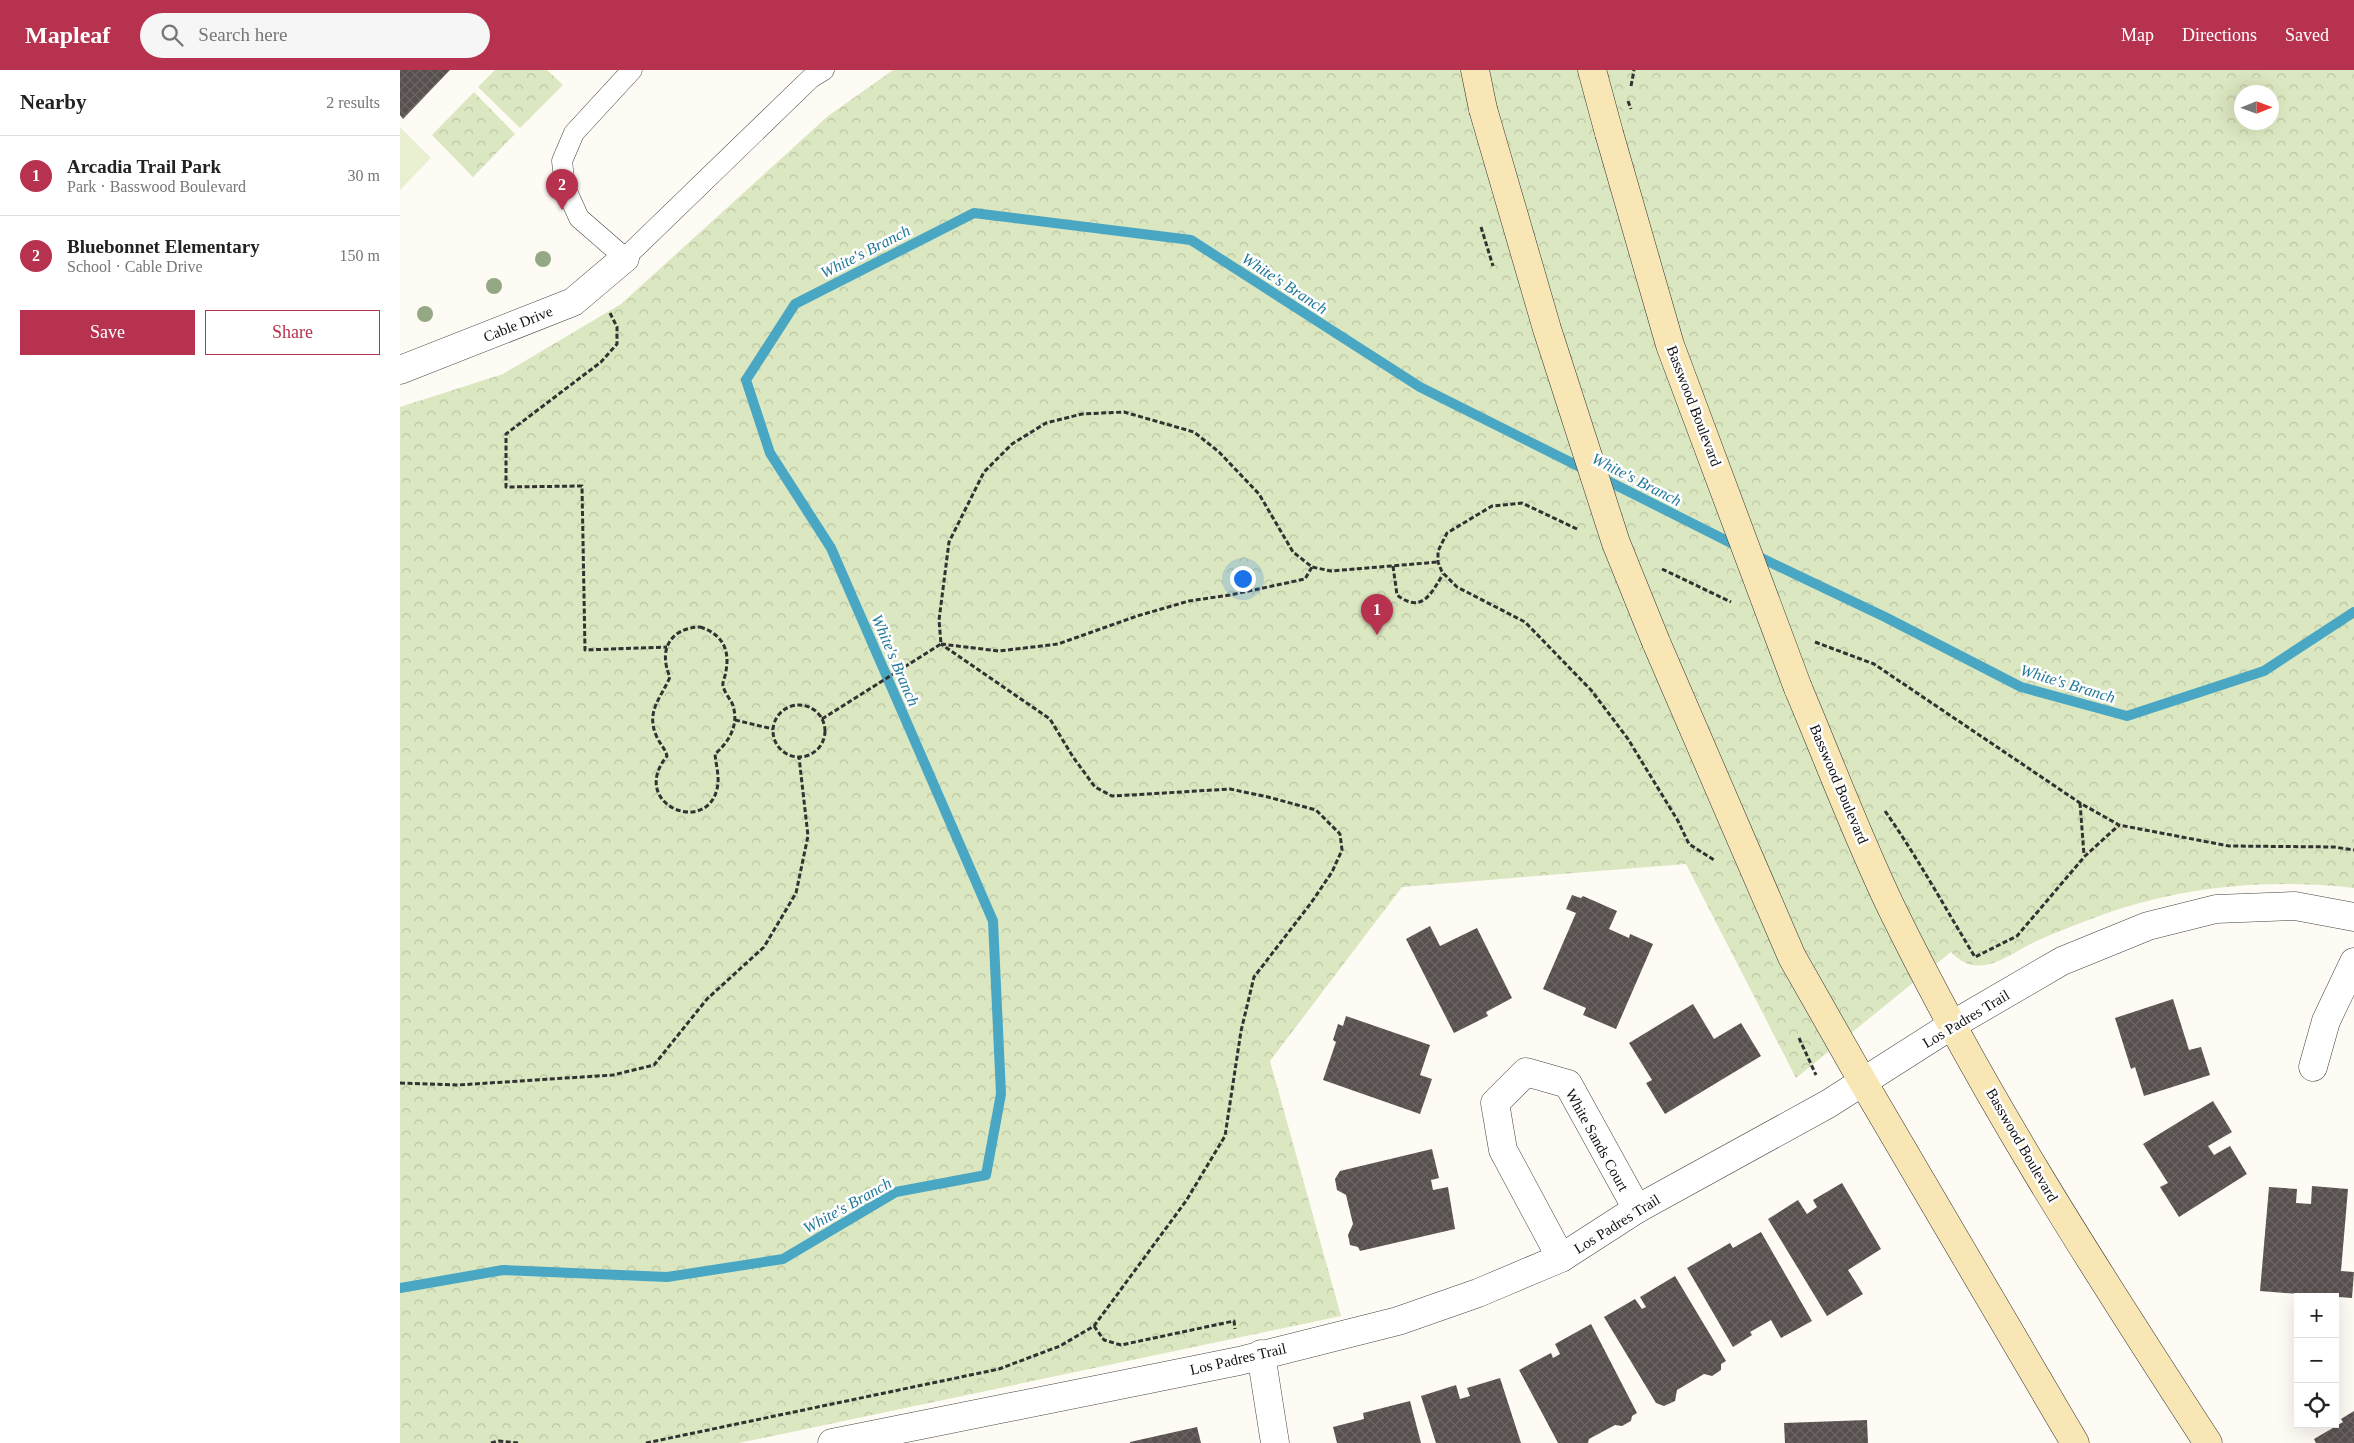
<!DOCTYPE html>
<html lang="en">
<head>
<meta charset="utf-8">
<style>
  body { margin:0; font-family:"Times New Roman",serif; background:#f6f6f6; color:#222 }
  .controls { position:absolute; right:15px; bottom:15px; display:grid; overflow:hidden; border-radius:0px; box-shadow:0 5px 20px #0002 }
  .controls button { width:45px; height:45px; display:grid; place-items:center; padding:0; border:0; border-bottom:1px solid #e0e0e0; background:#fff; color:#222; font:25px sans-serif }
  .compass { position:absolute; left:1834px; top:15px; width:45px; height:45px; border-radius:50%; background:#fff; box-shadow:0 5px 20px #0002; rotate:89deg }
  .you { position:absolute; left:842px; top:508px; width:18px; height:18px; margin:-12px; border:4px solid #fff; border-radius:50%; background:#1a73e8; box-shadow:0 0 0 8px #1a73e833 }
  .badge { display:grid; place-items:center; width:32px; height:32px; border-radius:50%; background:#b6324e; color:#fff; font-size:16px; font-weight:700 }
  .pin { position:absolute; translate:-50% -41px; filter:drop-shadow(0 1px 2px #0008) }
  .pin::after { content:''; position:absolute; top:26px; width:18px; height:15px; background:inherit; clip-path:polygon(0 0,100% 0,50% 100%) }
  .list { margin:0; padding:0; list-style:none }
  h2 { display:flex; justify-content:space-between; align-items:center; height:65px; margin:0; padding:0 20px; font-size:21px }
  h2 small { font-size:16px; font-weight:400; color:#767676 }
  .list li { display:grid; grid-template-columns:32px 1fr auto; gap:15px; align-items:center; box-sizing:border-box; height:80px; padding:0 20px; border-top:1px solid #e0e0e0 }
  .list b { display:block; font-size:19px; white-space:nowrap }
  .list p { margin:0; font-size:16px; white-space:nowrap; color:#767676 }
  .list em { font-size:16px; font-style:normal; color:#767676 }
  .actions { display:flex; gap:10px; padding:15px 20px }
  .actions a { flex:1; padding:11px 0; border:1px solid #b6324e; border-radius:0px; text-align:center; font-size:18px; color:#b6324e }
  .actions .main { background:#b6324e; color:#fff }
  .icon { flex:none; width:28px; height:28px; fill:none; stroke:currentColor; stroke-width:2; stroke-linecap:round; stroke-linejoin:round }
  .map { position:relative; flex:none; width:1954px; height:1373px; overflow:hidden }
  header { display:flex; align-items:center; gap:30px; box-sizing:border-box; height:70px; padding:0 25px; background:#b6324e; color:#fff }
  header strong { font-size:24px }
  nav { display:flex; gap:28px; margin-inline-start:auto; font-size:18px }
  .search { width:350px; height:45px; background:#f6f6f6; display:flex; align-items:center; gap:12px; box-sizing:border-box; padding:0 18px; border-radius:28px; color:#767676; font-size:19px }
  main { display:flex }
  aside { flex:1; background:#fff }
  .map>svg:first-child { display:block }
</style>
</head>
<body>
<header>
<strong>Mapleaf</strong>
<div class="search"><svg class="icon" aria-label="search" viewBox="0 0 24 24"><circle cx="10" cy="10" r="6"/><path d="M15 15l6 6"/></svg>Search here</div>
<nav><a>Map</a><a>Directions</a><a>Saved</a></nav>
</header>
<main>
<aside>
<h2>Nearby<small>2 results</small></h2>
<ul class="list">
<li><span class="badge">1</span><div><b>Arcadia Trail Park</b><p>Park · Basswood Boulevard</p></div><em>30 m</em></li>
<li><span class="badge">2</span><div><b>Bluebonnet Elementary</b><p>School · Cable Drive</p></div><em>150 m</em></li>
</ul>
<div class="actions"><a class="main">Save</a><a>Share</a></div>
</aside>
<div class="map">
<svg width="1954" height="1373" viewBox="0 0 1954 1373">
  <defs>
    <pattern id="park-crowns" width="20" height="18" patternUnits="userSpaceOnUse" patternTransform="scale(1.25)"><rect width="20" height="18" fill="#dbe7c0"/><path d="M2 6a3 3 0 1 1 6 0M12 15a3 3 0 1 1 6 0" fill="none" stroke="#bbc5a4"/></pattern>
    <pattern id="building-cross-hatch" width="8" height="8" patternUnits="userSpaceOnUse" patternTransform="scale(1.25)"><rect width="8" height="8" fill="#58504e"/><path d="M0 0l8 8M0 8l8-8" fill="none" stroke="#6b6563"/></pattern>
  </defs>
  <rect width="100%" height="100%" fill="#fefbf5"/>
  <g fill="url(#park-crowns)" fill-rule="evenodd">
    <path d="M 95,0 L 147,0 L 163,15 L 120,58 L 78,17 Z"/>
    <path d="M 493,0 L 1954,0 L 1954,818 C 1861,807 1765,818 1678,854 C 1665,859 1652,864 1639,870 C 1609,883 1580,913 1551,882 L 1396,1008 L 1286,794 L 1002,817 L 870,991 L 941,1246 L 339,1373 L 0,1373 L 0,337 L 103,304 L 221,234 L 428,46 ZM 1842,22 L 1872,22 L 1872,52 L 1842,52 Z"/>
    <path d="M 74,22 L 115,64 L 73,107 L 32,65 Z"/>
  </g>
  <path fill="#e9efd1" d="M 0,57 L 31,88 L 0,120 Z"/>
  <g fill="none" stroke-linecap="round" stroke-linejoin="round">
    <g stroke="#4aa7c3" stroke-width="10">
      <path d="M 1200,407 L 1339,477"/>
      <path d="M 1355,485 L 1485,547 L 1621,617 L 1727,646 L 1864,601 L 1954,542"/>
      <path d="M 0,1218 L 103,1200 L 267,1207 L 383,1189 L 496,1122 L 586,1105 L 601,1024 L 593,851 L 431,478 L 370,383 L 346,310 L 395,234 L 574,143 L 791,170 L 1020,317 L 1188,401"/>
    </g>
  </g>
  <g fill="url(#building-cross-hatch)">
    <path d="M 0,0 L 50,0 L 3,49 L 0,45 Z"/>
    <path d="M 1172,825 L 1181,828 L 1183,826 L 1217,841 L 1209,859 L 1229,868 L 1230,864 L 1253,874 L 1216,959 L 1183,945 L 1186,938 L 1143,919 L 1176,843 L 1166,839 Z"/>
    <path d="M 1030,856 L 1040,876 L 1077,858 L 1112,928 L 1086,942 L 1088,946 L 1054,963 L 1006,869 Z"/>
    <path d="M 1773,929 L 1789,980 L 1801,977 L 1810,1005 L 1744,1026 L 1735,997 L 1731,999 L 1715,948 Z"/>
    <path d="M 1293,934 L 1314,969 L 1341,953 L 1361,986 L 1265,1044 L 1246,1013 L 1252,1010 L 1229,973 Z"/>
    <path d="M 946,946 L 1030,975 L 1020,1005 L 1032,1009 L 1020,1044 L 923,1010 L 936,972 L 933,970 L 938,954 L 943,956 Z"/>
    <path d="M 1813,1031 L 1832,1062 L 1808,1076 L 1814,1085 L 1830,1076 L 1847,1104 L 1779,1147 L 1760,1117 L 1768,1113 L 1743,1074 Z"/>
    <path d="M 1032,1079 L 1039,1108 L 1031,1110 L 1033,1120 L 1048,1117 L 1055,1159 L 960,1181 L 958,1177 L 950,1175 L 948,1165 L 953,1154 L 946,1125 L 937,1120 L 935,1109 L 940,1101 Z"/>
    <path d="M 1442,1113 L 1481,1179 L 1448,1200 L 1463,1224 L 1427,1246 L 1368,1149 L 1398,1130 L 1407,1144 L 1417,1137 L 1413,1130 Z"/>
    <path d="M 1912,1116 L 1948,1119 L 1941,1201 L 1954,1202 L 1952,1228 L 1860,1221 L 1869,1117 L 1897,1119 L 1896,1133 L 1911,1134 Z"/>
    <path d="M 1361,1162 L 1412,1251 L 1381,1268 L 1371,1250 L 1350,1262 L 1352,1265 L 1333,1277 L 1287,1198 L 1330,1173 L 1333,1178 Z"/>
    <path d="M 1275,1206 L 1326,1291 L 1321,1294 L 1321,1300 L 1312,1306 L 1304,1304 L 1277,1320 L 1275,1331 L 1264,1336 L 1256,1333 L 1204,1247 L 1235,1229 L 1242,1239 L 1246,1237 L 1240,1227 Z"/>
    <path d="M 1191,1254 L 1237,1343 L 1232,1346 L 1231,1351 L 1222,1356 L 1215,1355 L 1189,1369 L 1188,1373 L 1158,1373 L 1119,1300 L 1151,1283 L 1153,1288 L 1160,1284 L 1155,1274 Z"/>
    <path d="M 1100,1308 L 1121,1373 L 1036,1373 L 1021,1326 L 1056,1315 L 1060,1329 L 1070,1326 L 1067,1318 Z"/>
    <path d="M 1010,1331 L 1021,1373 L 937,1373 L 933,1357 L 964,1349 L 963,1343 Z"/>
    <path d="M 1954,1341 L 1954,1373 L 1916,1373 L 1914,1369 L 1943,1352 L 1941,1349 Z"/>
    <path d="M 1467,1350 L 1468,1373 L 1385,1373 L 1384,1353 Z"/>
    <path d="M 797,1357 L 801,1373 L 730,1373 L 730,1372 Z"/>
  </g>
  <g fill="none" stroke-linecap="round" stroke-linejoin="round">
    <g stroke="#434343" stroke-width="21">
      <path id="lane" d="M 232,0 L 174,63 L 162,91 L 165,117 L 179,148 L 225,188 L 411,8 L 424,0"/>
    </g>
    <g stroke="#434343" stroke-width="29">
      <g id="street">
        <path d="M 0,300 L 173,232 L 225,188"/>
        <path d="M 1913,997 L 1926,951 L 1954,892"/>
        <path d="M 1161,1188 L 1103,1080 L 1095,1033 L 1126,1002 L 1168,1014 L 1237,1139"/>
        <path d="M 861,1284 L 875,1373"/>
        <path d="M 432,1373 L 839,1291 L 998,1251 L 1078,1223 L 1161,1188 L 1237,1139 L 1428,1034 L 1552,955 L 1662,891 L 1748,856 L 1816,839 L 1895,836 L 1954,847"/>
      </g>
    </g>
    <g stroke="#323232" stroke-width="29">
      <g id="secondary">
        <path d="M 1075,0 L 1083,39"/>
        <path d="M 1192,0 L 1209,63"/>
        <path d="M 1256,572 L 1392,887 L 1463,1012 L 1675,1373"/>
        <path d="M 1398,618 C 1429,691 1457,766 1491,837 C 1582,1024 1695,1199 1808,1373"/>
      </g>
    </g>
    <g stroke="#323232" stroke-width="3" stroke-dasharray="5 2.5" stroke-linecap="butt">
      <path d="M 1231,16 L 1234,0"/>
      <path d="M 210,243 L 217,257 L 217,274 L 201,292 L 106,364 L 106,417 L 182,416 L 185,580 L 267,577"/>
      <path d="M 1177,459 L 1122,433 L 1092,436 L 1047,463 L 1038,481 L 1038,492 L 1042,502 L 1057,517 L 1125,552 L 1191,620 L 1228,669 L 1278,751 L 1289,774 L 1314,790"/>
      <path d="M 993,496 L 997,525 C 1022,544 1031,524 1043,504"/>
      <path d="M 1262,499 L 1331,532"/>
      <path d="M 300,557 C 322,564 330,579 326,601 C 326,605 322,612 323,616 C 324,621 329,628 332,633 C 340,653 330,671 315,684 C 316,695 320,708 317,719 C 306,766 228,734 267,686 C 265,678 259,673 256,665 C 246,641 261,628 270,607 C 258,580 270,558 300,557 Z"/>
      <path d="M 1415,572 L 1474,594 L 1680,733 L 1719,755 L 1829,776 L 1934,777 L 1954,780"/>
      <path d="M 541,574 L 599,581 L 658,574 L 737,546 L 789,531 L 830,525 L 905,509 L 912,497"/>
      <circle cx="399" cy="661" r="26"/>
      <path d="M 422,649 L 541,574 L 539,550 L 549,472 L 584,402 L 612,374 L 646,353 L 682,344 L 724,342 L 794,362 L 819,382 L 859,424 L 893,482 L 912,497 L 931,501 L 1038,492"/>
      <path d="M 335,650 L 373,659"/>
      <path d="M 1680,733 L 1684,785"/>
      <path d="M 1485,741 C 1518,788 1545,838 1575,887 L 1617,866 L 1685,786 L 1719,755"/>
      <path d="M 1399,968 L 1416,1005"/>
      <path d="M 0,1013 L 58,1015 L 213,1005 L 254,995 L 307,929 L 364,877 L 396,823 L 408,766 L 399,687"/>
      <path d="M 694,1256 L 704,1270 L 721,1275 L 834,1251 L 835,1259"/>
      <path d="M 91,1373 L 99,1371 L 118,1373"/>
      <path d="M 246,1373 L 599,1299 L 660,1276 L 694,1256 L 786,1131 L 825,1066 L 841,961 L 854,907 L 911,833 L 932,802 L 942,780 L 940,764 L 916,740 L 868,727 L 830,719 L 731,725 L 712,726 L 695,717 L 673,687 L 650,649 L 541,574"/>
    </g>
    <use href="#lane" stroke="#fff" stroke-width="20"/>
    <use href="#street" stroke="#fff" stroke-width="28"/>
    <use href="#secondary" stroke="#f9e6b5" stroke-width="28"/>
    <g stroke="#323232" stroke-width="29" stroke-linecap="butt">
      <g id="secondary-bridge">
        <path d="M 1083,39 L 1147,259 L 1216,473 L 1256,572"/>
        <path d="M 1209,63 L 1270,275 L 1398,618"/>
      </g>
    </g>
    <g stroke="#323232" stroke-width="3" stroke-dasharray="5 2.5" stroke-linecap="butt">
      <path d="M 1228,31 L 1231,39"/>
      <path d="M 1081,157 L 1093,196"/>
    </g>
    <use href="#secondary-bridge" stroke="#f9e6b5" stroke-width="28"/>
  </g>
  <g fill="#93a883">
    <circle cx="143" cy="189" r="8"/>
    <circle cx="94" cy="216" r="8"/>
    <circle cx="25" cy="244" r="8"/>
  </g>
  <g text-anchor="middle" stroke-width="5" stroke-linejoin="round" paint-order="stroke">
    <g font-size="15" fill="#101010" stroke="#fff">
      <text transform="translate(118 254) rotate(-22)" y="5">Cable Drive</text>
      <text transform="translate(1294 336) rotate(69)" y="5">Basswood Boulevard</text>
      <text transform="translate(1439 714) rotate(67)" y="5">Basswood Boulevard</text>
      <text transform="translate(1566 949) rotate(-31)" y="5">Los Padres Trail</text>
      <text transform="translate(1197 1070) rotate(61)" y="5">White Sands Court</text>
      <text transform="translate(1622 1075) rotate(60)" y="5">Basswood Boulevard</text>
      <text transform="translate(1217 1154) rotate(-32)" y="5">Los Padres Trail</text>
      <text transform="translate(838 1289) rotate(-13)" y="5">Los Padres Trail</text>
    </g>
    <g font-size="16" font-style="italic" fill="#22799a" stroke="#fff">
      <text transform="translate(465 181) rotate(-27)" y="6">White's Branch</text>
      <text transform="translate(885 213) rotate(33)" y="6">White's Branch</text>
      <text transform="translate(1237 409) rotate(27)" y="6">White's Branch</text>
      <text transform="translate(496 590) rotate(67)" y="6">White's Branch</text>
      <text transform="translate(1668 613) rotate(17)" y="6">White's Branch</text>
      <text transform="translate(447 1135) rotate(-29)" y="6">White's Branch</text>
    </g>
  </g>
</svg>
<div class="controls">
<button>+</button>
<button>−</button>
<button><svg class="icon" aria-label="locate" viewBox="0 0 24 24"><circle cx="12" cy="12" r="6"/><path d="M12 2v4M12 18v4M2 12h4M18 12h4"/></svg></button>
</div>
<svg class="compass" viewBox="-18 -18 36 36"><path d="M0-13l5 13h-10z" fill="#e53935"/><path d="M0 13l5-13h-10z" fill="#767676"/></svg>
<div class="you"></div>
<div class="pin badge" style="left:977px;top:565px">1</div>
<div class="pin badge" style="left:162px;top:140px">2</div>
</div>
</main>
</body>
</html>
